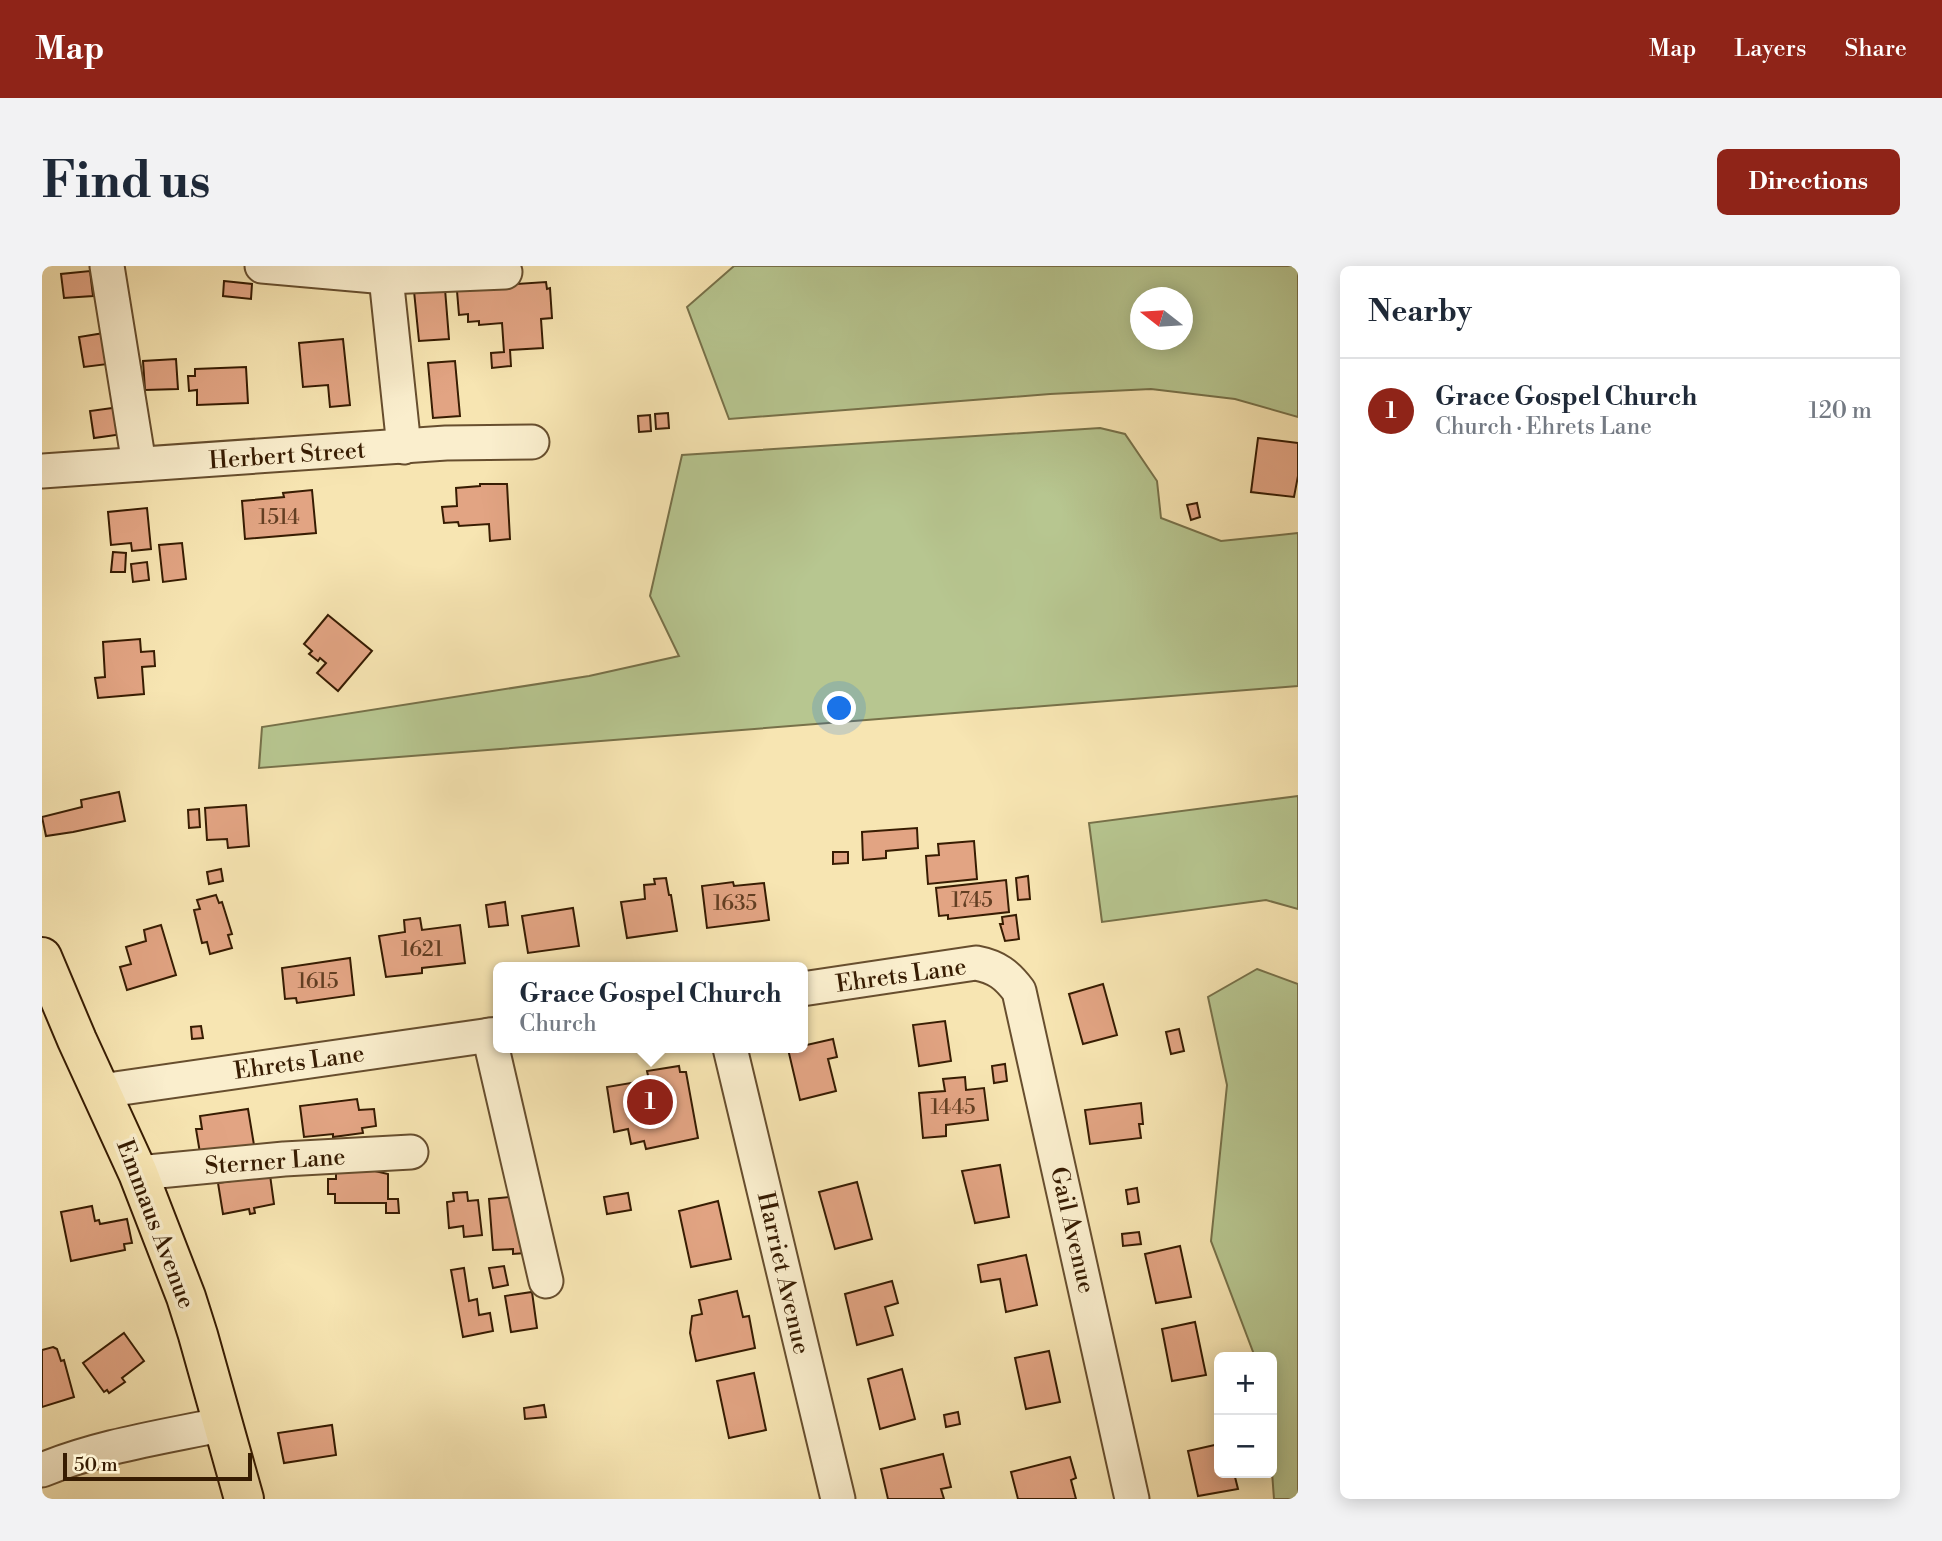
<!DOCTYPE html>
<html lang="en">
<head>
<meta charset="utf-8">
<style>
  body { margin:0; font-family:"Libre Bodoni",serif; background:#f2f2f3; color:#1f2937 }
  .controls { position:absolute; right:21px; bottom:21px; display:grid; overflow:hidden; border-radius:10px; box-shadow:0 4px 18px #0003 }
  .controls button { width:63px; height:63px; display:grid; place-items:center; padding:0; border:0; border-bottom:2px solid #e0e1e3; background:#fff; color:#1f2937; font:35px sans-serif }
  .compass { position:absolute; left:1088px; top:21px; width:63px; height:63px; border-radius:50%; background:#fff; box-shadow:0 4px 18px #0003; rotate:287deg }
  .scale { position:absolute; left:21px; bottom:18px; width:189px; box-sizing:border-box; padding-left:7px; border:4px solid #371c02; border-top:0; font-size:19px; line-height:24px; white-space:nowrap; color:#371c02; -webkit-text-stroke:5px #faeecd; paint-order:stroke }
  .you { position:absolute; left:798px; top:443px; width:24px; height:24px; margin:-18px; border:5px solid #fff; border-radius:50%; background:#1a73e8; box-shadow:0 0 0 10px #1a73e833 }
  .badge { display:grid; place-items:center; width:46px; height:46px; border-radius:50%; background:#8f2418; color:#fff; font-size:23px; font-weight:700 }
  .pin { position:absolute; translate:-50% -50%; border:4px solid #fff; box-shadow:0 2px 7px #0006 }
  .popup { position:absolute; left:451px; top:696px; width:315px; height:91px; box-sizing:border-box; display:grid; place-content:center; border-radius:10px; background:#fff; filter:drop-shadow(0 2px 5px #0005); font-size:23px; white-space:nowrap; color:#747a83 }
  .popup b { font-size:26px; color:#1f2937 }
  .popup::after { content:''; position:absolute; left:50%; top:100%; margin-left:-14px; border:14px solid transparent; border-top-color:#fff }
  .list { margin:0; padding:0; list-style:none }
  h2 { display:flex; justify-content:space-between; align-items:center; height:91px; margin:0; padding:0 28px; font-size:30px }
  h2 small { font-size:23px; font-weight:400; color:#747a83 }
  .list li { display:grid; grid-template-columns:46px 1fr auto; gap:21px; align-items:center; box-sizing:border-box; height:105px; padding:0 28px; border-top:2px solid #e0e1e3 }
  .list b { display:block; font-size:26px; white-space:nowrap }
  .list p { margin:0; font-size:23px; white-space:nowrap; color:#747a83 }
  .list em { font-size:23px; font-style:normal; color:#747a83 }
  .map { position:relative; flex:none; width:1256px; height:1233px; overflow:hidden; border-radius:10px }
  header { display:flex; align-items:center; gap:42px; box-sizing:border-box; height:98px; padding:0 35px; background:#8f2418; color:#fff }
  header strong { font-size:33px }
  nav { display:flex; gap:38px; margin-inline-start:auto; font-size:24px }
  .intro { display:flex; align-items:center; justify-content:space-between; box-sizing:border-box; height:168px; padding:0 42px }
  h1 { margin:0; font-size:49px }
  .button { padding:18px 32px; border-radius:10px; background:#8f2418; color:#fff; font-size:24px; font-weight:700 }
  main { display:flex; gap:42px; padding:0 42px }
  aside { flex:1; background:#fff; border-radius:10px; box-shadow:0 4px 18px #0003 }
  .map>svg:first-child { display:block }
</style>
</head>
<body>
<header>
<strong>Map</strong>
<nav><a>Map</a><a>Layers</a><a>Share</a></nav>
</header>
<div class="intro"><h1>Find us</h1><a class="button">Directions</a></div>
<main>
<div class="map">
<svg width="1256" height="1233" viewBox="0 0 1256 1233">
  <rect width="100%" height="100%" fill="#f7e5b2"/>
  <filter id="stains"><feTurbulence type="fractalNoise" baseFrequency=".00286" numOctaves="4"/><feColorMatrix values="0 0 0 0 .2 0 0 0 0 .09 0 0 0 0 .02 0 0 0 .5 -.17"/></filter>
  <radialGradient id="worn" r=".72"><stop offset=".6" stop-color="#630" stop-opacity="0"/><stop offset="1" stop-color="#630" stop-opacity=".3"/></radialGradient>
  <g fill="#b7c690" stroke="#777149" stroke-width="2" fill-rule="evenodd">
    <path d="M 692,0 L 1256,0 L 1256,151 L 1193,133 L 1109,123 L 1008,128 L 687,153 L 645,41 ZM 1098,32 L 1140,32 L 1140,74 L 1098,74 Z"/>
    <path d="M 1058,162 L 1083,168 L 1115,215 L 1119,252 L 1179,275 L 1256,267 L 1256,420 L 217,502 L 220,461 L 547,410 L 637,390 L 608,330 L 640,189 Z"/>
    <path d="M 1256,530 L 1256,643 L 1224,634 L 1060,656 L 1047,557 Z"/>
    <path d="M 1215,703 L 1256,718 L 1256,1233 L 1232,1233 L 1230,1206 L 1230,1091 L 1213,1091 L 1169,975 L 1185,819 L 1166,731 Z"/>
  </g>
  <g fill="#e2a483" stroke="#371c02" stroke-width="2">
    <path d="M 48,5 L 51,30 L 22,32 L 19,8 Z"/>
    <path d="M 182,15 L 210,18 L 209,33 L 181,30 Z"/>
    <path d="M 474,15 L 475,18 L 504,16 L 505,23 L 508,22 L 510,52 L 499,53 L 501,82 L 468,84 L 469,100 L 450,102 L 449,87 L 462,86 L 460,57 L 437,59 L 437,55 L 426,56 L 426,48 L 417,49 L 415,25 L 459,22 Z"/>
    <path d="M 403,23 L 407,73 L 377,75 L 372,25 Z"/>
    <path d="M 62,67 L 66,98 L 42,101 L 37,71 Z"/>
    <path d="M 301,73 L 308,139 L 288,141 L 286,119 L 261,121 L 257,77 Z"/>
    <path d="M 134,93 L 136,123 L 103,124 L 101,95 Z"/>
    <path d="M 413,95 L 418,150 L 391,152 L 386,97 Z"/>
    <path d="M 204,101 L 206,137 L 155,139 L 155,124 L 147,125 L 146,110 L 153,110 L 153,103 Z"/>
    <path d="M 78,141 L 81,168 L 52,172 L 48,145 Z"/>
    <path d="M 626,147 L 627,162 L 614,163 L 613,148 Z"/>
    <path d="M 608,149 L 609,165 L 597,166 L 596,150 Z"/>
    <path d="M 1216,172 L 1256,177 L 1256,210 L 1252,231 L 1209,226 Z"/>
    <path d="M 438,218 L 465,218 L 468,273 L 448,275 L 447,258 L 417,260 L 416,256 L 402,257 L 400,241 L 415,240 L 414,222 L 438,220 Z"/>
    <path d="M 270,224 L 274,267 L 203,273 L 200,235 L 242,231 L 241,227 Z"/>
    <path d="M 1155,237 L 1158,251 L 1149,254 L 1145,239 Z"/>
    <path d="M 105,242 L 109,283 L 90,285 L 89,277 L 69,279 L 66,246 Z"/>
    <path d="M 140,277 L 144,313 L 121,316 L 117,279 Z"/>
    <path d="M 71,286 L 84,287 L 83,306 L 69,306 Z"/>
    <path d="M 105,296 L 107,314 L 91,316 L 89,298 Z"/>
    <path d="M 286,349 L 330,385 L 296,425 L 275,407 L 284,397 L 278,392 L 276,395 L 267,388 L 270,385 L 262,378 Z"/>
    <path d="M 98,373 L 99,386 L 112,385 L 113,400 L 100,401 L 102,428 L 56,432 L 53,412 L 63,411 L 61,376 Z"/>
    <path d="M 77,526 L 83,555 L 31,566 L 4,570 L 0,551 L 40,541 L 39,534 Z"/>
    <path d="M 204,539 L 207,580 L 186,582 L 185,573 L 165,574 L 163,542 Z"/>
    <path d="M 157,543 L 158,561 L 147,562 L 146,544 Z"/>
    <path d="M 875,562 L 876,582 L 844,585 L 844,592 L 821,594 L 820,566 Z"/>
    <path d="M 932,575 L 935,613 L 886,618 L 884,590 L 897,589 L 896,578 Z"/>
    <path d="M 791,586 L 806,586 L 806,597 L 791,598 Z"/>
    <path d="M 179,603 L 181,615 L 167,618 L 165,606 Z"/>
    <path d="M 986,610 L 988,633 L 976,634 L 974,612 Z"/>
    <path d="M 624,612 L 627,629 L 629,629 L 635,665 L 585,672 L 579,636 L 603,633 L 602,619 L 613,618 L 612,613 Z"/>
    <path d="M 964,614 L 967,646 L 906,653 L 906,649 L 897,650 L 894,622 Z"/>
    <path d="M 691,616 L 692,620 L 722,617 L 727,654 L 665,662 L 660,620 Z"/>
    <path d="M 174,629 L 177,637 L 180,636 L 190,668 L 186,669 L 190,682 L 168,688 L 165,676 L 160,677 L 152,644 L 158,643 L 155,634 Z"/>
    <path d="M 463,636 L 466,659 L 447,661 L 444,639 Z"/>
    <path d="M 531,642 L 537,680 L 486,687 L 480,650 Z"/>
    <path d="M 974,649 L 977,673 L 963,675 L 958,658 L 961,658 L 960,651 Z"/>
    <path d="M 378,652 L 380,664 L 418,659 L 423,697 L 380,702 L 380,707 L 344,711 L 337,670 L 363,666 L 362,654 Z"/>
    <path d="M 119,659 L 134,709 L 85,724 L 78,701 L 89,698 L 84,681 L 104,675 L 102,664 Z"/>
    <path d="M 308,692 L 312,729 L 255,737 L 254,732 L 243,733 L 240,702 Z"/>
    <path d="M 1061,718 L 1075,769 L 1041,778 L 1027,728 Z"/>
    <path d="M 903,755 L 909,795 L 877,800 L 871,759 Z"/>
    <path d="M 159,760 L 161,772 L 150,773 L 149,761 Z"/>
    <path d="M 1137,763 L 1142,785 L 1129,788 L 1124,766 Z"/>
    <path d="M 791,773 L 795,791 L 786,793 L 794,825 L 758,834 L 746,783 L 760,782 L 760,780 Z"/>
    <path d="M 963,798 L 965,815 L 952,817 L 950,800 Z"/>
    <path d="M 637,800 L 638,806 L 644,806 L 656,872 L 604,883 L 602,875 L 589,878 L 586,863 L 572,866 L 565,821 L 607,814 L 605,805 Z"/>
    <path d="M 923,811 L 924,824 L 942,822 L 946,854 L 904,859 L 904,870 L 881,872 L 877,827 L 903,825 L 901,813 Z"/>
    <path d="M 315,833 L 317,844 L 332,843 L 334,860 L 320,862 L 321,867 L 291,871 L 291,868 L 262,871 L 258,840 Z"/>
    <path d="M 1099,837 L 1101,858 L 1097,858 L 1099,872 L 1048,878 L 1043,844 Z"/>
    <path d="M 206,843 L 212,879 L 158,887 L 154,863 L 160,863 L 158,850 Z"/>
    <path d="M 958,899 L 967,951 L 933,957 L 920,905 Z"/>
    <path d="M 294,900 L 311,900 L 346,908 L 346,933 L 356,933 L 357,947 L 344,947 L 344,937 L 293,937 L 293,928 L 286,928 L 286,913 L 294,913 Z"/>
    <path d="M 228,909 L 232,938 L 212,942 L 213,947 L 208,948 L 207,943 L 181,948 L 176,917 Z"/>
    <path d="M 815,916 L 830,973 L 793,983 L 777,926 Z"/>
    <path d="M 1095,922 L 1097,936 L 1086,938 L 1084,924 Z"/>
    <path d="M 425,926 L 426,935 L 436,934 L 440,969 L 422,971 L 421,960 L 407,962 L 405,936 L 412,935 L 411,927 Z"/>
    <path d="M 586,927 L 589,944 L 565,948 L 562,931 Z"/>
    <path d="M 478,930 L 483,987 L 471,988 L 471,983 L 451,984 L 447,933 Z"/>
    <path d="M 676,935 L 689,993 L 649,1001 L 637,945 Z"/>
    <path d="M 50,940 L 53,955 L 57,954 L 58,958 L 85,953 L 90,977 L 82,978 L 83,984 L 29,995 L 19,946 Z"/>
    <path d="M 1097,966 L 1099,978 L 1081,980 L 1080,968 Z"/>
    <path d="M 1138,980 L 1149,1031 L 1114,1037 L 1103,988 Z"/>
    <path d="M 984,989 L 995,1039 L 964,1046 L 958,1013 L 939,1016 L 936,999 Z"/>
    <path d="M 462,1000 L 466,1019 L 451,1022 L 447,1002 Z"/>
    <path d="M 422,1002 L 427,1035 L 435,1033 L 437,1049 L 448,1047 L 451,1065 L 421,1071 L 409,1004 Z"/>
    <path d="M 850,1015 L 856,1037 L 843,1041 L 851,1069 L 815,1079 L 803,1028 Z"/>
    <path d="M 695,1025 L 701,1051 L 707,1050 L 713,1082 L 654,1095 L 648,1067 L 650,1050 L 660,1048 L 657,1034 Z"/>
    <path d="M 490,1026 L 495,1062 L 469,1066 L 463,1030 Z"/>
    <path d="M 1153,1056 L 1164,1109 L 1130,1115 L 1120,1063 Z"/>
    <path d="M 82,1067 L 102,1095 L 80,1112 L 83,1116 L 67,1127 L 65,1124 L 62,1126 L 41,1097 Z"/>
    <path d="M 11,1081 L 15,1083 L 19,1095 L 22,1094 L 32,1131 L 0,1141 L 0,1084 Z"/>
    <path d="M 1007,1085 L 1018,1136 L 984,1143 L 973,1092 Z"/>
    <path d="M 860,1103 L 873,1153 L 838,1163 L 826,1113 Z"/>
    <path d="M 712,1107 L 724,1164 L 687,1172 L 675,1115 Z"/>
    <path d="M 502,1139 L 504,1151 L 483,1153 L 482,1142 Z"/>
    <path d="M 916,1146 L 918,1158 L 904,1161 L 902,1149 Z"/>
    <path d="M 290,1159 L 294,1189 L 242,1197 L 236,1167 Z"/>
    <path d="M 1177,1178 L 1177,1207 L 1192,1207 L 1196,1223 L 1156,1230 L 1146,1185 Z"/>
    <path d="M 901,1188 L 909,1221 L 899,1223 L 902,1233 L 846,1233 L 839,1203 Z"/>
    <path d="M 1028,1191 L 1034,1212 L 1029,1214 L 1034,1233 L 976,1233 L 969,1206 Z"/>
  </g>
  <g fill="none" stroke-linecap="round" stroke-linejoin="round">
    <g stroke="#674e2e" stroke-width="37">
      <g id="minor">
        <path d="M 65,0 L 97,198"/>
        <path d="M 220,0 L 344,11 L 463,6"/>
        <path d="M 344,11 L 362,181"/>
        <path d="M 0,205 L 404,177 L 490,176"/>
        <path d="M 760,723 L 934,697 C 955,701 965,709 977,725 L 1090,1233"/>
        <path d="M 447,769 L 504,1015"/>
        <path d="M 688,782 L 796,1233"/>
        <path d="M 59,825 L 456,768"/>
        <path d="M 96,907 L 242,893 L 369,886"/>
        <path d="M 0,1204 C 58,1180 121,1171 182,1158"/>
      </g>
    </g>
    <g stroke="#371c02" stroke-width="42">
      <path id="major" d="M 0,691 L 35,774 L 96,907 L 144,1031 L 156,1069 L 202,1233"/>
    </g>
    <use href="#minor" stroke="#faeecd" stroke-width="33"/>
    <use href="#major" stroke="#f7e5b2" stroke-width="38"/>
  </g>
  <g text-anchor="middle" stroke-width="7" stroke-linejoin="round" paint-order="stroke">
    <g font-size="21" fill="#623e22">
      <text x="237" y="258">1514</text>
      <text x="930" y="641">1745</text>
      <text x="693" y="644">1635</text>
      <text x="380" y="690">1621</text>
      <text x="276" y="722">1615</text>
      <text x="911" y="848">1445</text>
    </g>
    <g font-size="24" fill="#371c02" stroke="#faeecd">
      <text transform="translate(245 189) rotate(-4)" y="8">Herbert Street</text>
      <text transform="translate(859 709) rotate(-8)" y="8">Ehrets Lane</text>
      <text transform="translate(257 796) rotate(-8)" y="8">Ehrets Lane</text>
      <text transform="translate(233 895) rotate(-4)" y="8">Sterner Lane</text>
      <text transform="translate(114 958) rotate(69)" y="8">Emmaus Avenue</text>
      <text transform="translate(1031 964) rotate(77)" y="8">Gail Avenue</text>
      <text transform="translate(742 1007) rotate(77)" y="8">Harriet Avenue</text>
    </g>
  </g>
  <rect width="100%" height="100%" filter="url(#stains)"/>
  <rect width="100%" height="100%" fill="url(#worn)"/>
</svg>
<div class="controls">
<button>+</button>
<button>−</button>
</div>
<svg class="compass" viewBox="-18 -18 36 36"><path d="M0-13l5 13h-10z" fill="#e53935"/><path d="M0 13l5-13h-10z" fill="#747a83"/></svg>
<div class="scale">50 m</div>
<div class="you"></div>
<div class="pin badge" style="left:608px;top:836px">1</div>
<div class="popup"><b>Grace Gospel Church</b>Church</div>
</div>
<aside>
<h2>Nearby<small></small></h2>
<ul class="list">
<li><span class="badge">1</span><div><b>Grace Gospel Church</b><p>Church · Ehrets Lane</p></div><em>120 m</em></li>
</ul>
</aside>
</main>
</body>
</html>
